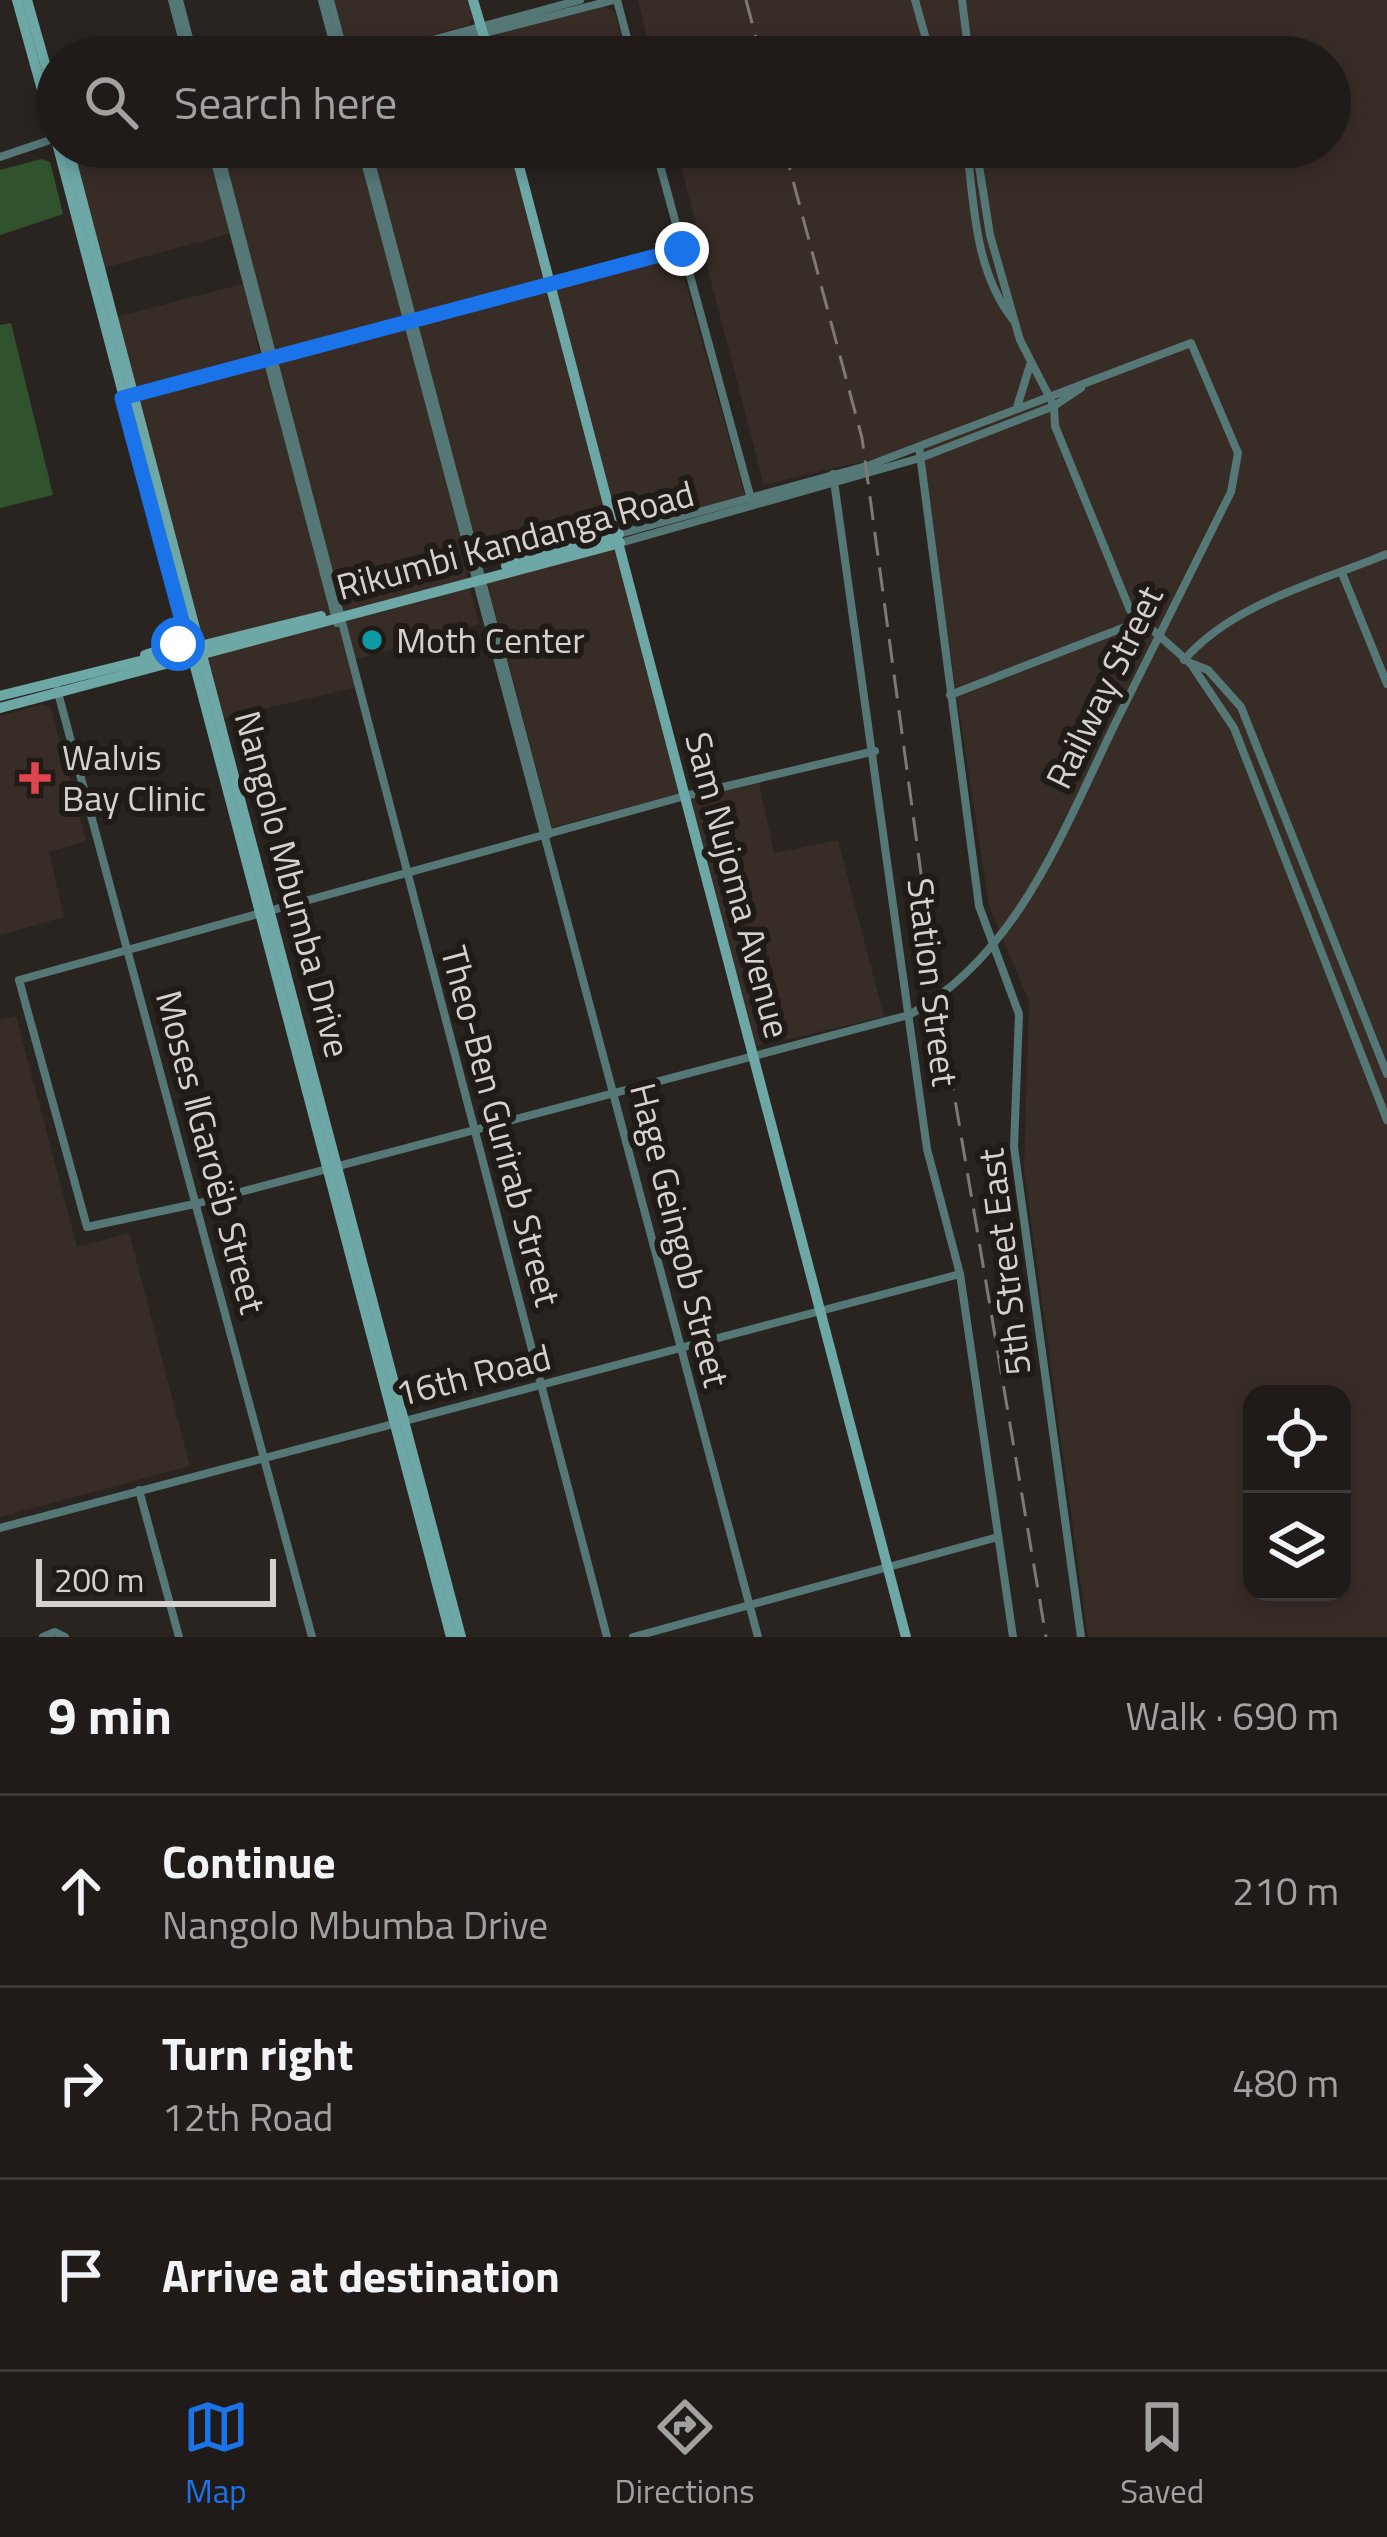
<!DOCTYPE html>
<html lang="en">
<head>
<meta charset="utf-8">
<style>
  body { margin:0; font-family:"Titillium Web",sans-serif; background:#2d2826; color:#f1f3f6 }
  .controls { position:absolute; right:36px; bottom:36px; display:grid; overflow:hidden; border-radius:24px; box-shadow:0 6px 18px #0003 }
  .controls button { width:108px; height:108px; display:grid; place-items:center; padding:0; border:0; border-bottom:3px solid #3d3938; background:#201b19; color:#f1f3f6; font:60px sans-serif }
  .scale { position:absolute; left:36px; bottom:30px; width:240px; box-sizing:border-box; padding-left:12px; border:6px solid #d5d1cf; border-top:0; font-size:33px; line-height:42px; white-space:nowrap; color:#d5d1cf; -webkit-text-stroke:9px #211b18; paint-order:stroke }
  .stop { position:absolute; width:36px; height:36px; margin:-27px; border:9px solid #1a73e8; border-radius:50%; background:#fff }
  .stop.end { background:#1a73e8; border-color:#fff; box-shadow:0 3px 12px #0008 }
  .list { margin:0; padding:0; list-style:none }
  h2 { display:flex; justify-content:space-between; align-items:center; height:156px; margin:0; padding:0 48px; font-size:51px }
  h2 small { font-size:39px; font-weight:400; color:#a2a1a2 }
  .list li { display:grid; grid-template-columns:78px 1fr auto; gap:36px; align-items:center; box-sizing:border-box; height:192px; padding:0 48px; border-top:3px solid #3d3938 }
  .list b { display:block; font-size:45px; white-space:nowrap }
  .list p { margin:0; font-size:39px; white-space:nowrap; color:#a2a1a2 }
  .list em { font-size:39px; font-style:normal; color:#a2a1a2 }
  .icon { flex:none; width:66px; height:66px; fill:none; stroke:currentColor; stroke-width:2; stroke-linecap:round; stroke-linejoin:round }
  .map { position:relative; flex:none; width:1387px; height:1637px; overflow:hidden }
  .search { position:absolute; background:#201b19; box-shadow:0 6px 18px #0003; left:36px; right:36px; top:36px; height:132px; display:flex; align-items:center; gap:30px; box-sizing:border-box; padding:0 42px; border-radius:66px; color:#a2a1a2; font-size:45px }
  .sheet { height:732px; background:#201b19 }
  nav { display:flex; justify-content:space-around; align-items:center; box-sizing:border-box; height:168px; border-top:3px solid #3d3938; background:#201b19; font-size:33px; color:#a2a1a2 }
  nav a { display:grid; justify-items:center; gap:6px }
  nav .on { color:#1a73e8 }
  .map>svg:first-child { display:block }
</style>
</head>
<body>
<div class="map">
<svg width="1387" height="1637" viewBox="0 0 1387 1637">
  <rect width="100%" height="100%" fill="#2a2421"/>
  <g fill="#382c27" fill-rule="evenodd">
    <path d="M 333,0 L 468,0 L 473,19 L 469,25 L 348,57 Z"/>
    <path d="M 638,0 L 1387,0 L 1387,1637 L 1088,1637 L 1024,1169 L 1029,1001 L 989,906 L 919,448 L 764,485 L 676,147 L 1330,147 L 1330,57 L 652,57 ZM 1252,1394 L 1342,1394 L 1342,1592 L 1252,1592 Z"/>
    <path d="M 604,6 L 615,13 L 626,57 L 494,57 L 491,44 L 499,33 Z"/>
    <path d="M 72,147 L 508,147 L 547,282 L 277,356 L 243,230 L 103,268 Z"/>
    <path d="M 678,256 L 745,496 L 621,530 L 555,288 Z"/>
    <path d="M 243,284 L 261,358 L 135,390 L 116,317 Z"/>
    <path d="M 548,291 L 614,533 L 466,574 L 479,624 L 351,661 L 357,687 L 219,719 L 136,397 Z"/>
    <path d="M 618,548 L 680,794 L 552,827 L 487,582 Z"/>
    <path d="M 43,704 L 51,708 L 86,841 L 49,852 L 64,917 L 0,935 L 0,716 Z"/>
    <path d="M 759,783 L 774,853 L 838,840 L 884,1017 L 753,1047 L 690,798 Z"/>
    <path d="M 16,1016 L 77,1247 L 129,1233 L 190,1466 L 0,1517 L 0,1020 Z"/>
  </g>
  <g fill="#30522d">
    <path d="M 41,159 L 50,162 L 63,214 L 0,235 L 0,170 Z"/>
    <path d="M 11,323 L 53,495 L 0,508 L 0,325 Z"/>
  </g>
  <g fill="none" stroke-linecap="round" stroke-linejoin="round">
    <g stroke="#557877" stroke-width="8">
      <path d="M 172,0 L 187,57"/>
      <path d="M 179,0 L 194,57"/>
      <path d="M 322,0 L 337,57"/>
      <path d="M 330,0 L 345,57"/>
      <path d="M 617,0 L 632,57"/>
      <path d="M 915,0 L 931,57"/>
      <path d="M 962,0 L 969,57"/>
      <path d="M 370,57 L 580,0"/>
      <path d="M 392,57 L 614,0"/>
      <path d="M 211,147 L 337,623"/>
      <path d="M 218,147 L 607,1637"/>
      <path d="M 361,147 L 758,1637"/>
      <path d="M 367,147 L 549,834"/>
      <path d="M 655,147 L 751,499"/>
      <path d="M 967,147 C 974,207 975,272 1014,321"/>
      <path d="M 976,147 L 990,235 L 1020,340 L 1054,406 L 1055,426 L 1130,610 L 1191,664 L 1234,728 L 1387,1120"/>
      <path d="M 0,157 L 56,138"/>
      <path d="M 133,394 L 683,249"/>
      <path d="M 1017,407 L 1030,365"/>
      <path d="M 919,447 L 979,906 L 1019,1014 L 1014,1147 L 1081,1637"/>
      <path d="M 833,474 L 927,1149 L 960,1274 L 1013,1637"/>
      <path d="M 619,534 L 870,465 L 1191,343 L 1238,453 L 1231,492 C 1193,569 1154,645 1116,722 C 1064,828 1018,956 909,1015 L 199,1203 L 87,1227 L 19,980 L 685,796 L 875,751"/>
      <path d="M 620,543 L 920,458 L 1054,406 L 1081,388"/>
      <path d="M 1342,573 L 1387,684"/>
      <path d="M 1184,660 C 1233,603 1319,582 1387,554"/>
      <path d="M 1193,664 L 1208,670 L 1241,707 L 1387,1074"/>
      <path d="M 57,689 L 312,1637"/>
      <path d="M 950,695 L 1138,622"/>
      <path d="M 139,1490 L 179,1637"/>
      <path d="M 0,1528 L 960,1274"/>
      <path d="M 43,1637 L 55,1632 L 65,1637"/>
      <path d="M 633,1637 L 998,1537"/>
    </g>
    <g stroke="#6da8a6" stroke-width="10">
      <path d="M 17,0 L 57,144"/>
      <path d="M 27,0 L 57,106"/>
      <path d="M 473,0 L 490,57"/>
      <path d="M 58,147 L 451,1637"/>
      <path d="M 68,147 L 461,1637"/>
      <path d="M 514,147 L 906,1637"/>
      <path d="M 506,566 L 619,534"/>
      <path d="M 145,655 L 178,644 L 184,634"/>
      <path d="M 0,696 L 321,616"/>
      <path d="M 0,708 L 620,543"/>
    </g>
    <g stroke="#7e7976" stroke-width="3" stroke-dasharray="24 12" stroke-linecap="butt">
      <path d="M 746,0 L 761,57"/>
      <path d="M 784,147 L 862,438 L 938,999 L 1046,1637"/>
    </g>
  </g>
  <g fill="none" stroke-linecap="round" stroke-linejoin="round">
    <path stroke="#1a73e8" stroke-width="15" d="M 178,644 L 185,632 L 122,398 L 682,249"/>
  </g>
  <circle fill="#0f9aa8" stroke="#211b18" stroke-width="4.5" cx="372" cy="640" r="12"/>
  <path fill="#e0444e" stroke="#211b18" stroke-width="4.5" d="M29 760h12v12h12v12h-12v12h-12v-12h-12v-12h12z"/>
  <g text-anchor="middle" stroke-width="12" stroke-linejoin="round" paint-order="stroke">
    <g font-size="36" fill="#d5d1cf" stroke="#211b18">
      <text transform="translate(515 540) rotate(-15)" y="13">Rikumbi Kandanga Road</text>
      <text transform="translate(1104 687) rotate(-64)" y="13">Railway Street</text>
      <text transform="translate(293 884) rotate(75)" y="13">Nangolo Mbumba Drive</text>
      <text transform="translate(738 885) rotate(75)" y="13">Sam Nujoma Avenue</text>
      <text transform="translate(933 982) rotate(83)" y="13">Station Street</text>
      <text transform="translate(501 1126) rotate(75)" y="13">Theo-Ben Gurirab Street</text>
      <text transform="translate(211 1152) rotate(75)" y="13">Moses ǁGaroëb Street</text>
      <text transform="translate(680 1235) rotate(76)" y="13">Hage Geingob Street</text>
      <text transform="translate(1004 1262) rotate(-97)" y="13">5th Street East</text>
      <text transform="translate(473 1375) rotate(-14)" y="13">16th Road</text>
    </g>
    <g font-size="36" fill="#d5d1cf" stroke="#211b18" text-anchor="start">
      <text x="396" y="653">Moth Center</text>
      <text x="62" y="770">Walvis<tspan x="62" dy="41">Bay Clinic</tspan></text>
    </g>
  </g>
</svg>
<div class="controls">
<button><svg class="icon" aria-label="locate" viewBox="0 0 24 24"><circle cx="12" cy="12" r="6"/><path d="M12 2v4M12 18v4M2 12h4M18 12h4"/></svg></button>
<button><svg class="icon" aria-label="layers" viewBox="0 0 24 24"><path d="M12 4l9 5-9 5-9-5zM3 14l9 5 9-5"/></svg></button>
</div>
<div class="scale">200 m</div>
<div class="stop" style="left:178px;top:644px"></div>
<div class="stop end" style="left:682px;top:249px"></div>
<div class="search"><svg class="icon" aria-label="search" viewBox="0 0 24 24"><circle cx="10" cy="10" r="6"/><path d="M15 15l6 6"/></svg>Search here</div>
</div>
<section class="sheet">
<h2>9 min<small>Walk · 690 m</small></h2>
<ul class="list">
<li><svg class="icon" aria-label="ahead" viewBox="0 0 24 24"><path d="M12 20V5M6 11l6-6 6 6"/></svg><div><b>Continue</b><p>Nangolo Mbumba Drive</p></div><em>210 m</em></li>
<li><svg class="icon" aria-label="right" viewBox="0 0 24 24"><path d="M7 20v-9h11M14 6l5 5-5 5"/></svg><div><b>Turn right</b><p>12th Road</p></div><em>480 m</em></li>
<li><svg class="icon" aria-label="arrive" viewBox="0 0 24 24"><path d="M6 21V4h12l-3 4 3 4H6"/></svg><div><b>Arrive at destination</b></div></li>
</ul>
</section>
<nav>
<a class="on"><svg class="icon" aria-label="map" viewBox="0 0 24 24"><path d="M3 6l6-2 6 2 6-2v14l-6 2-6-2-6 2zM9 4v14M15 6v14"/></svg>Map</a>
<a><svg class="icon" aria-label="directions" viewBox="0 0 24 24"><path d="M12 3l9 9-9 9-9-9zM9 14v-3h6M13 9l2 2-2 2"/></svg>Directions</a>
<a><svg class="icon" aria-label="saved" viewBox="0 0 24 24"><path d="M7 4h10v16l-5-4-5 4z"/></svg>Saved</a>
</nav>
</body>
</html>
